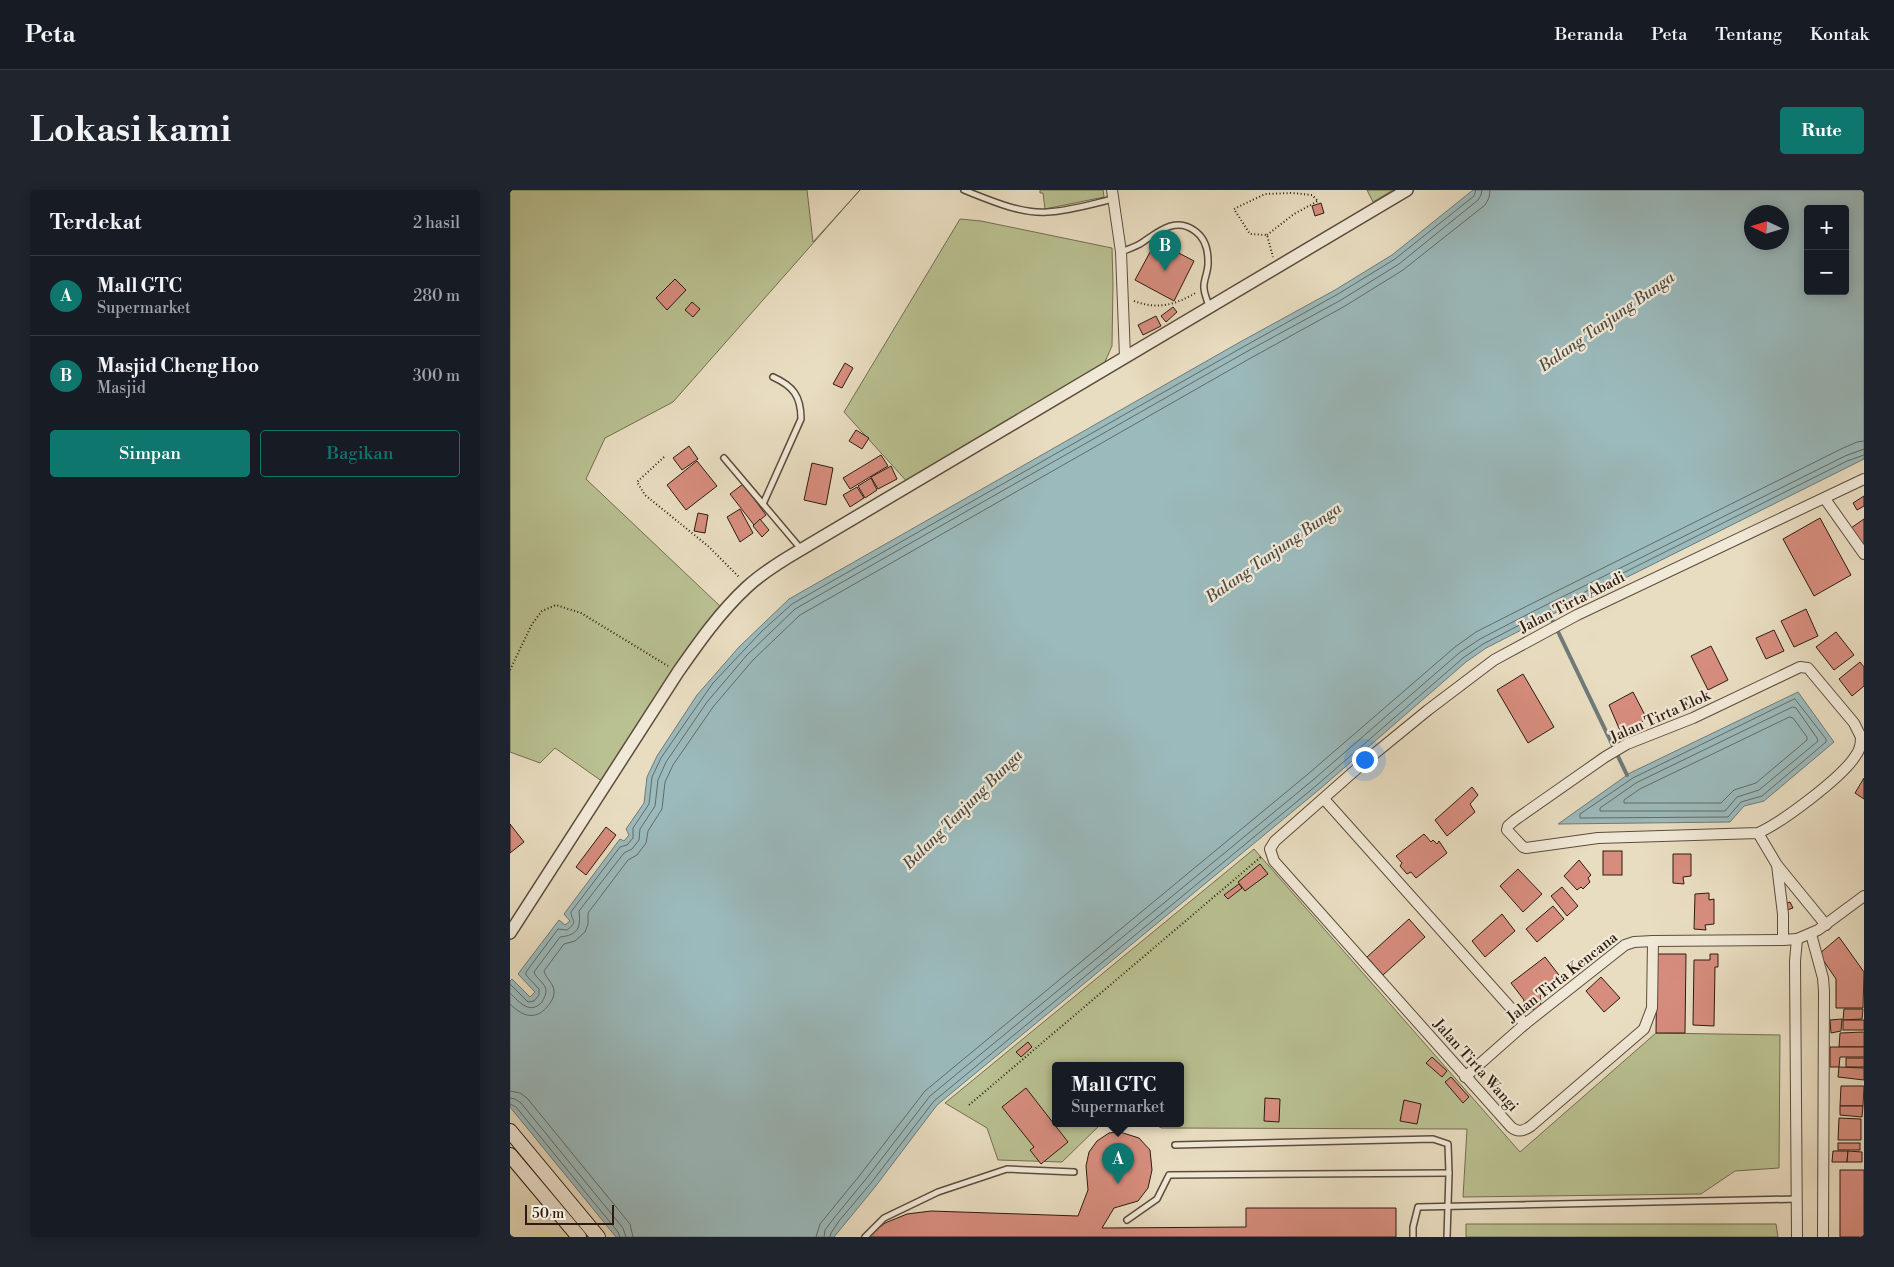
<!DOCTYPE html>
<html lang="id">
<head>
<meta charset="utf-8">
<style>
  body { margin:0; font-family:"Libre Bodoni",serif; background:#20242c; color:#f1f3f6 }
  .controls { position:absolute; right:15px; top:15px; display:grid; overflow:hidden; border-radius:5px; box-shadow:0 2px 12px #0003 }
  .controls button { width:45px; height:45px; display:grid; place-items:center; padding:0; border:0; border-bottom:1px solid #363941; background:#171b24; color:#f1f3f6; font:25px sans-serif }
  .compass { position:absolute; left:1234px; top:15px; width:45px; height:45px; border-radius:50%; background:#171b24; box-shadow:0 2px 12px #0003; rotate:274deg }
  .scale { position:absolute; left:15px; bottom:12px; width:89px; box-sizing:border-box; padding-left:5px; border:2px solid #2d1b11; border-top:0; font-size:14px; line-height:18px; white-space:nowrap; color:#2d1b11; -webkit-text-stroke:4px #f1e9d7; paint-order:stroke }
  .you { position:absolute; left:854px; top:569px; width:18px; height:18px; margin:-12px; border:4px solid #fff; border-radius:50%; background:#1a73e8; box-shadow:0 0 0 8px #1a73e833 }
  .badge { display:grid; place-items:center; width:32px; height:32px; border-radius:50%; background:#0f766e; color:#fff; font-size:16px; font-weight:700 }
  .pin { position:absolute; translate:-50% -41px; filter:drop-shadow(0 1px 2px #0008) }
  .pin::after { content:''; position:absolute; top:26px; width:18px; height:15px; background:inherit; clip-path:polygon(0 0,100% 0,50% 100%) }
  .popup { position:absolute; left:542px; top:872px; width:132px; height:65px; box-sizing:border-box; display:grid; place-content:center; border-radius:5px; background:#171b24; filter:drop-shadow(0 1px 4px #0005); font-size:16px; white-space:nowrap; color:#9ea1a6 }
  .popup b { font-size:19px; color:#f1f3f6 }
  .popup::after { content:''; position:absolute; left:50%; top:100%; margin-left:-10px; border:10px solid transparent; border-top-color:#171b24 }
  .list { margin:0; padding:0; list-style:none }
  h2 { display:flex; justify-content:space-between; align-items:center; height:65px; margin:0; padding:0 20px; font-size:21px }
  h2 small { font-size:16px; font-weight:400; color:#9ea1a6 }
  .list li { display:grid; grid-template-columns:32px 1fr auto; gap:15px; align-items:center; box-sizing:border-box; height:80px; padding:0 20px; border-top:1px solid #363941 }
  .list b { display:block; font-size:19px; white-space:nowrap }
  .list p { margin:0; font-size:16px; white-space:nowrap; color:#9ea1a6 }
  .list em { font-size:16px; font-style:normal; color:#9ea1a6 }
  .actions { display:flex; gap:10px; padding:15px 20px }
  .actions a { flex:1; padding:11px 0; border:1px solid #0f766e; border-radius:5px; text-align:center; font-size:18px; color:#0f766e }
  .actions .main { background:#0f766e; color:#fff }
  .map { position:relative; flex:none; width:1354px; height:1047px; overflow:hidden; border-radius:5px }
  header { display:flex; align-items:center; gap:30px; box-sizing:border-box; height:70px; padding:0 25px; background:#171b24; border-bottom:1px solid #363941 }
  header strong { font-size:24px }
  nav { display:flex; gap:28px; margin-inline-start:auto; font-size:18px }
  .intro { display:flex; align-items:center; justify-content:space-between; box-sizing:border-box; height:120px; padding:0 30px }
  h1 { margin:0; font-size:35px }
  .button { padding:12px 22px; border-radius:5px; background:#0f766e; color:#fff; font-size:18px; font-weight:700 }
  main { display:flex; gap:30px; padding:0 30px }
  aside { flex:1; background:#171b24; border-radius:5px; box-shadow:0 2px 12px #0003 }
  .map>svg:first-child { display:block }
</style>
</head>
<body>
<header>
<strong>Peta</strong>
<nav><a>Beranda</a><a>Peta</a><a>Tentang</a><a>Kontak</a></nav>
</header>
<div class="intro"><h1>Lokasi kami</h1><a class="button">Rute</a></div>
<main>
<aside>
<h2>Terdekat<small>2 hasil</small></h2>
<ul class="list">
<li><span class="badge">A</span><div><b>Mall GTC</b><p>Supermarket</p></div><em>280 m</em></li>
<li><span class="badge">B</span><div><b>Masjid Cheng Hoo</b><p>Masjid</p></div><em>300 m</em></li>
</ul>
<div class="actions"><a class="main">Simpan</a><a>Bagikan</a></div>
</aside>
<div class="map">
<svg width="1354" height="1047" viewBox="0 0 1354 1047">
  <rect width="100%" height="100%" fill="#e9ddc1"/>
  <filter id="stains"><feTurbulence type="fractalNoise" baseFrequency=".004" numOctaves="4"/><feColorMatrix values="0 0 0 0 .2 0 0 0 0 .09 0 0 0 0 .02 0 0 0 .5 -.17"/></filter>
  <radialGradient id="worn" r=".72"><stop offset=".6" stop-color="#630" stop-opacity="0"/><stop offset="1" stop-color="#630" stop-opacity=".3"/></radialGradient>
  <g fill="#b9c091" stroke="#736e51">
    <path d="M 0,0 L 297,0 L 303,52 L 350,0 L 163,212 L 95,248 L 76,289 L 210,416 L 169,470 L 144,523 L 93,592 L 45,558 L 30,573 L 0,562 Z"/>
    <path d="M 530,0 L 593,0 L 594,7 L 535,19 L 533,3 L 530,3 Z"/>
    <path d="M 857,0 L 883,0 L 863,12 Z"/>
    <path d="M 450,29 L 471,31 L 602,58 L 603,94 L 602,156 L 593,176 L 400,295 L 334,222 Z"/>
    <path d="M 744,659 L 1010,962 L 1146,843 L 1270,845 L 1269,978 L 1225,981 L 1191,1004 L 953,1007 L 957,939 L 652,938 L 640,933 L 670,933 L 670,875 L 546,875 L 546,933 L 592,933 L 552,972 L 488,970 L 477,938 L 435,913 Z"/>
    <path d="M 956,1034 L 1266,1034 L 1268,1047 L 956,1047 Z"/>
  </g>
  <g fill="#9bbabc" stroke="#6f7a78" fill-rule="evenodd">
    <path d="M 963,0 L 1354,0 L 1354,269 L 1029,431 L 976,458 L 956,472 L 811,598 L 427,915 L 365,997 L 324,1047 L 106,1047 L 0,917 L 0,791 L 2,789 L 20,807 L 25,802 L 8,784 L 49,730 L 55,735 L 60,731 L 54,724 L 110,649 L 114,651 L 119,645 L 116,639 L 134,613 L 137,587 L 147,566 L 187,505 L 229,457 L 279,409 L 730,152 L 825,100 L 882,65 ZM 1298,19 L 1335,19 L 1335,101 L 1298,101 ZM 1242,22 L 1272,22 L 1272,52 L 1242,52 Z"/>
    <path d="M 1288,502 L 1324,552 L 1254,611 L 1234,616 L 1220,632 L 1048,634 L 1120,583 Z"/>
  </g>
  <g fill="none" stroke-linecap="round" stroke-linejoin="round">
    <g stroke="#646a66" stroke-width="1">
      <path d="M 1285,509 L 1316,549 L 1316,552 L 1252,606 L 1231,612 L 1218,627 L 1070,628 L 1070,624 L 1123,588 Z"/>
      <path d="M 1283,517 L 1286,518 L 1307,548 L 1308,551 L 1249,600 L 1227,607 L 1215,621 L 1090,621 L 1090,618 L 1126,593 Z"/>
      <path d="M 1280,527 L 1283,528 L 1297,547 L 1297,550 L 1246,593 L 1224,600 L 1211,613 L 1114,613 L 1114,610 L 1130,599 Z"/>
      <path d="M 0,794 L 18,812 L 24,811 L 29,805 L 29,799 L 16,785 L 16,782 L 48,739 L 57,740 C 69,731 61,731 61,722 L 110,657 L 117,655 L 123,648 L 123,638 L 139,614 L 142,587 L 151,568 L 173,536 L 203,493 L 252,441 L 282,414 L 733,157 L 828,104 L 885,69 L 964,6 L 966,0"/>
      <path d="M 0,803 C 10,813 20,825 32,812 C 34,808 36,805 36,801 C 36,793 26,789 24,782 L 50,747 C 68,745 71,738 69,721 L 114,663 L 122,659 L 129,650 L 130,639 L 145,616 L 148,590 L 156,572 L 197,512 L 237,465 L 285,419 L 736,162 L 831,110 L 889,74 L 968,10 L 971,5 L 972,0"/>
      <path d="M 0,814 C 12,826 25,831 37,817 C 41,812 44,808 44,802 C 44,793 36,789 34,781 L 54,754 L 65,751 L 75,742 L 78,734 L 78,723 L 118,670 L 127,665 L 136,653 L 138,641 L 152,619 L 155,592 L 163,575 L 203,517 L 243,470 L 290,425 L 739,169 L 835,116 L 893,80 L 975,15 L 979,8 L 980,0"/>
      <path d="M 0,901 L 10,903 L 17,908 L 120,1034 L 123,1047"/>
      <path d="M 0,908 L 5,909 L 11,913 L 113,1038 L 116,1047"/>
      <path d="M 0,914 L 6,917 L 108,1042 L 110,1047"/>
      <path d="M 306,1047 L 310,1034 L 350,985 L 415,901 L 798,584 L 945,457 L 966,442 L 1021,414 L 1331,259 L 1347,252 L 1354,251"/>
      <path d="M 314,1047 L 315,1040 L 324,1028 L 356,989 L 420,906 L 803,590 L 949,463 L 970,449 L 1024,421 L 1335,266 L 1354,259"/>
      <path d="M 320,1047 L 321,1043 L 329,1031 L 361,993 L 424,911 L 807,595 L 953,468 L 973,454 L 1027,426 L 1337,271 L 1354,265"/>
    </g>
    <path stroke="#6f7a78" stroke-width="4" d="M 1040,425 L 1117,585"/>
  </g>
  <g fill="#d78d7e" stroke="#2d1b11">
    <path d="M 811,13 L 814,23 L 805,26 L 802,16 Z"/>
    <path d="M 646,51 L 684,71 L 664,111 L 625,90 Z"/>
    <path d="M 165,89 L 176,100 L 157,120 L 146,108 Z"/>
    <path d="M 182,112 L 190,119 L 183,127 L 175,120 Z"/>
    <path d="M 663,117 L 667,122 L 656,132 L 651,126 Z"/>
    <path d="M 646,126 L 651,136 L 633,145 L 628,135 Z"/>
    <path d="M 335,173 L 343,178 L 332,198 L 323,194 Z"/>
    <path d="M 346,240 L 359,248 L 352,259 L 339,251 Z"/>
    <path d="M 179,256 L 188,269 L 172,280 L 163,268 Z"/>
    <path d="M 371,265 L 378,276 L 340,299 L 333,288 Z"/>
    <path d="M 187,271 L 207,296 L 176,320 L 157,295 Z"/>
    <path d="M 302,273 L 323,278 L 316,315 L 294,310 Z"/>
    <path d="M 381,276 L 387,289 L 368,299 L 361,287 Z"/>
    <path d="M 361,288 L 367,300 L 355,308 L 348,296 Z"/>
    <path d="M 233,294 L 256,325 L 244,335 L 220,304 Z"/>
    <path d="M 347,297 L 354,308 L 340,317 L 333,305 Z"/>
    <path d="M 1354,306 L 1354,316 L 1347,320 L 1343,313 Z"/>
    <path d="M 230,319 L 243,343 L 230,352 L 217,327 Z"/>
    <path d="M 188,323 L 198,325 L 195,343 L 184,341 Z"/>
    <path d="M 1310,328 L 1341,385 L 1304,406 L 1273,349 Z"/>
    <path d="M 250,329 L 259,340 L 252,347 L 243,336 Z"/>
    <path d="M 1354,329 L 1354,355 L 1341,338 Z"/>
    <path d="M 1296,419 L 1308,446 L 1284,457 L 1271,431 Z"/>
    <path d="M 1264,440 L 1274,461 L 1256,469 L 1246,448 Z"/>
    <path d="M 1326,442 L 1344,465 L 1324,480 L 1306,457 Z"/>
    <path d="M 1201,456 L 1218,490 L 1198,500 L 1181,466 Z"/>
    <path d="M 1350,472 L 1354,477 L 1354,496 L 1342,506 L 1329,489 Z"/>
    <path d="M 1013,484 L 1044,537 L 1018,553 L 987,500 Z"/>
    <path d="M 1123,502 L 1137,529 L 1111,543 L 1099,515 Z"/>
    <path d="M 1354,588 L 1354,609 L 1345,603 Z"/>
    <path d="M 962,597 L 968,605 L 960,614 L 965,622 L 937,646 L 925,630 Z"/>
    <path d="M 0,634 L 14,652 L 0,663 Z"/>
    <path d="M 96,637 L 106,645 L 76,685 L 66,677 Z"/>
    <path d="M 914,644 L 921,652 L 923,650 L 927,654 L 929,651 L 937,663 L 906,688 L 901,682 L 897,684 L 890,676 L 892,673 L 886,666 Z"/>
    <rect x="1093" y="661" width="19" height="24"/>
    <path d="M 1163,664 L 1181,664 L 1181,686 L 1173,687 L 1174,694 L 1163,693 Z"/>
    <path d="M 1069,670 L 1081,685 L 1078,688 L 1080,692 L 1073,699 L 1071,697 L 1067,700 L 1054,686 Z"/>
    <path d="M 750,674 L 758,684 L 735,701 L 728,692 Z"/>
    <path d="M 1008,679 L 1032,704 L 1013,722 L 990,696 Z"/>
    <path d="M 729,694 L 732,698 L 718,709 L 714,705 Z"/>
    <path d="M 1052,697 L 1068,716 L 1057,726 L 1041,706 Z"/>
    <path d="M 1199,703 L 1199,710 L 1204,709 L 1204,734 L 1195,735 L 1196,740 L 1184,739 L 1185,704 Z"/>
    <path d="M 1280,712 L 1283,718 L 1274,721 L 1272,715 Z"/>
    <path d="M 1043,716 L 1054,729 L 1027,752 L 1016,739 Z"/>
    <path d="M 992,724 L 1005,741 L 975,767 L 962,751 Z"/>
    <path d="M 899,729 L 915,747 L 873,785 L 857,767 Z"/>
    <path d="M 1329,747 L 1354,782 L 1353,818 L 1326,818 L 1326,789 L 1309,764 Z"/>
    <path d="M 1147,764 L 1176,764 L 1175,843 L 1146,843 Z"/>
    <path d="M 1200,764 L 1208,764 L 1208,777 L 1205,777 L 1204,836 L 1183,835 L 1184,770 L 1200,770 Z"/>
    <path d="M 1035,767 L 1052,789 L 1031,804 L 1030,820 L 1013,818 L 1014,810 L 1001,793 Z"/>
    <path d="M 1091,787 L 1110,808 L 1094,822 L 1076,801 Z"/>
    <path d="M 1334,819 L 1353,819 L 1352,829 L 1333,830 Z"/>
    <path d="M 1332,829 L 1331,841 L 1321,843 L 1320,830 Z"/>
    <rect x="1333" y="830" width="21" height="10"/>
    <path d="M 1354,842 L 1354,857 L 1329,857 L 1330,843 Z"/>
    <path d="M 518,852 L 522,857 L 511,867 L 506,862 Z"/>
    <path d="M 1320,857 L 1354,857 L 1354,867 L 1330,867 L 1329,877 L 1320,877 Z"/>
    <path d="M 922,867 L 937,881 L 932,887 L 916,873 Z"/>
    <rect x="1336" y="868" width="18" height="9"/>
    <path d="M 1329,877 L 1354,878 L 1354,890 L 1328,887 Z"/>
    <path d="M 941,887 L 959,907 L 953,913 L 935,892 Z"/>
    <path d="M 1331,896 L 1354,896 L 1353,916 L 1330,916 Z"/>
    <path d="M 516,898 L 558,952 L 531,974 L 520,960 L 524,957 L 492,917 Z"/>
    <path d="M 755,908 L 770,909 L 769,932 L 754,931 Z"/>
    <path d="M 894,910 L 911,914 L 907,934 L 890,931 Z"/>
    <path d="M 1330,916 L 1353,916 L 1352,927 L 1330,925 Z"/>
    <path d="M 1329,928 L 1351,929 L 1351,950 L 1328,950 Z"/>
    <path d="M 610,942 L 629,948 L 640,960 L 642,980 L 638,998 L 628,1011 L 604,1018 L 592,1038 L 736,1037 L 736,1018 L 886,1018 L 886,1047 L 357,1047 L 375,1033 L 397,1024 L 421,1021 L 568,1026 L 578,1000 L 576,976 L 579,962 L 587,951 L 599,943 Z"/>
    <rect x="1328" y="953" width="22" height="7"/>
    <path d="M 1323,961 L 1338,961 L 1337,972 L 1322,972 Z"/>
    <path d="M 1338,961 L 1352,962 L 1352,972 L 1337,972 Z"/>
    <rect x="1330" y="980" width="24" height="67"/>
  </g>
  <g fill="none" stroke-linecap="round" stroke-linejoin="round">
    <g stroke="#5c4c3d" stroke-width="8">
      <g id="service">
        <path d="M 454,0 C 479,10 511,24 537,22 C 559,21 582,14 603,9"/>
        <path d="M 611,62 C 618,59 626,57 633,52 C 648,42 666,26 685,41 C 695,48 698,59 698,71 C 699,81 693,90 694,98 C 694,104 698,111 699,117"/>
        <path d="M 214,268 L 291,359"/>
        <path d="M 253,314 L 291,229 C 291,206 283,196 263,187"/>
        <path d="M 665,955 L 923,949 L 938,954 L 939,983 L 937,1047"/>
        <path d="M 617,1030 L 647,1009 L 659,985 L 939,983"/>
        <path d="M 355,1047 L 374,1028 L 428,1002 L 497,979 L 564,982"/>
        <path d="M 903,1047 L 903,1037 L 908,1017 L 1287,1009"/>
      </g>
    </g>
    <g stroke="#5c4c3d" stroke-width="12">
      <g id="minor">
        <path d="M 602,0 L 611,62 L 615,167"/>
        <path d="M 1315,309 L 1354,364"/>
        <path d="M 814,609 L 1015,834"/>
        <path d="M 1248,643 L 1088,648 L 1016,658 L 1013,657 L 997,640 L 998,636 L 1005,630 L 1095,567 L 1117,554 L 1183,528 L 1290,477 L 1298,478 L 1344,533 L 1351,547 C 1351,553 1350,560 1346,565 C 1333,587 1271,633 1248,643 L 1267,675 L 1273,724 L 1273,750 L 1287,749"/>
        <path d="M 1267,675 L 1316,735"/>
        <path d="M 1301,744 L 1313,788 L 1314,801 L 1313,1047"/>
        <path d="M 1143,751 L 1142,818 L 1134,839 L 1021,936 C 1014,941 1008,943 1001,937 L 764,671 L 760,659 L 765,651 L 858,569 L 918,520 L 984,470 L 1067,425 L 1354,289"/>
        <path d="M 955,887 L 1015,834 L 1115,755 L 1124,752 L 1143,751 L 1273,750"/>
        <path d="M 1287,1047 L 1285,771 L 1287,749 L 1308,740 L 1354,706"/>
      </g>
    </g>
    <g stroke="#5c4c3d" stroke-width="14">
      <path id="tertiary" d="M 0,743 L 168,482 C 189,452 210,422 237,397 C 253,382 273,370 292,359 L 897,0"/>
    </g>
    <g stroke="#2d1b11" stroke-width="16">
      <g id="secondary">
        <path d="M 0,941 L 88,1047"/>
        <path d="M 0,965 L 69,1047"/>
      </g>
    </g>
    <g stroke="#2d1b11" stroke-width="2" stroke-dasharray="1 2.5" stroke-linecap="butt">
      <path d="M 757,45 L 784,24 L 808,11 L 802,5 L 782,3 L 755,4 L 724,19 L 740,44 L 757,45 L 763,67"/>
      <path d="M 624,111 C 647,120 666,115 687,102"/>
      <path d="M 154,267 L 127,292 L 135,305 L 198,356 L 229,387"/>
      <path d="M 0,480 L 22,434 L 32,421 L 46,415 L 71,423 L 158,476"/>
      <path d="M 459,915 L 752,666"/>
    </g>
    <use href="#service" stroke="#f1e9d7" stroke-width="5"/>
    <use href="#minor" stroke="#f1e9d7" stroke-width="10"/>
    <use href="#tertiary" stroke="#f1e9d7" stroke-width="11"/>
    <use href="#secondary" stroke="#f1e9d7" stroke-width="14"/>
  </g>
  <g text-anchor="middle" stroke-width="4.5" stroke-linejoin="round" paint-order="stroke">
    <g font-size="15" fill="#2d1b11" stroke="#f1e9d7">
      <text transform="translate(1062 412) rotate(-27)" y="5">Jalan Tirta Abadi</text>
      <text transform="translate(1150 526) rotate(-24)" y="5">Jalan Tirta Elok</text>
      <text transform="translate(1052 787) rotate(-38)" y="5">Jalan Tirta Kencana</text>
      <text transform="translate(966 875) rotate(48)" y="5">Jalan Tirta Wangi</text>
    </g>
    <g font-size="16" font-style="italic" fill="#4e4b44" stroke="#f1e9d7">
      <text transform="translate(1096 131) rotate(-35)" y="6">Balang Tanjung Bunga</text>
      <text transform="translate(763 362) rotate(-35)" y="6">Balang Tanjung Bunga</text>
      <text transform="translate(452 619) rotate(-45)" y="6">Balang Tanjung Bunga</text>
    </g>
  </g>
  <rect width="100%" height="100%" filter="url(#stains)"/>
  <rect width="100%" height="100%" fill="url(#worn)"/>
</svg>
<div class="controls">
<button>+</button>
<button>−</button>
</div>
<svg class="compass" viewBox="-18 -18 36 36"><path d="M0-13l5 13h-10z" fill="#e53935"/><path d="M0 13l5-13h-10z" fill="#9ea1a6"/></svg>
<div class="scale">50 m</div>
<div class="you"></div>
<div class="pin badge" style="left:608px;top:994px">A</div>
<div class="popup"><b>Mall GTC</b>Supermarket</div>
<div class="pin badge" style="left:655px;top:81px">B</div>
</div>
</main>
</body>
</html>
